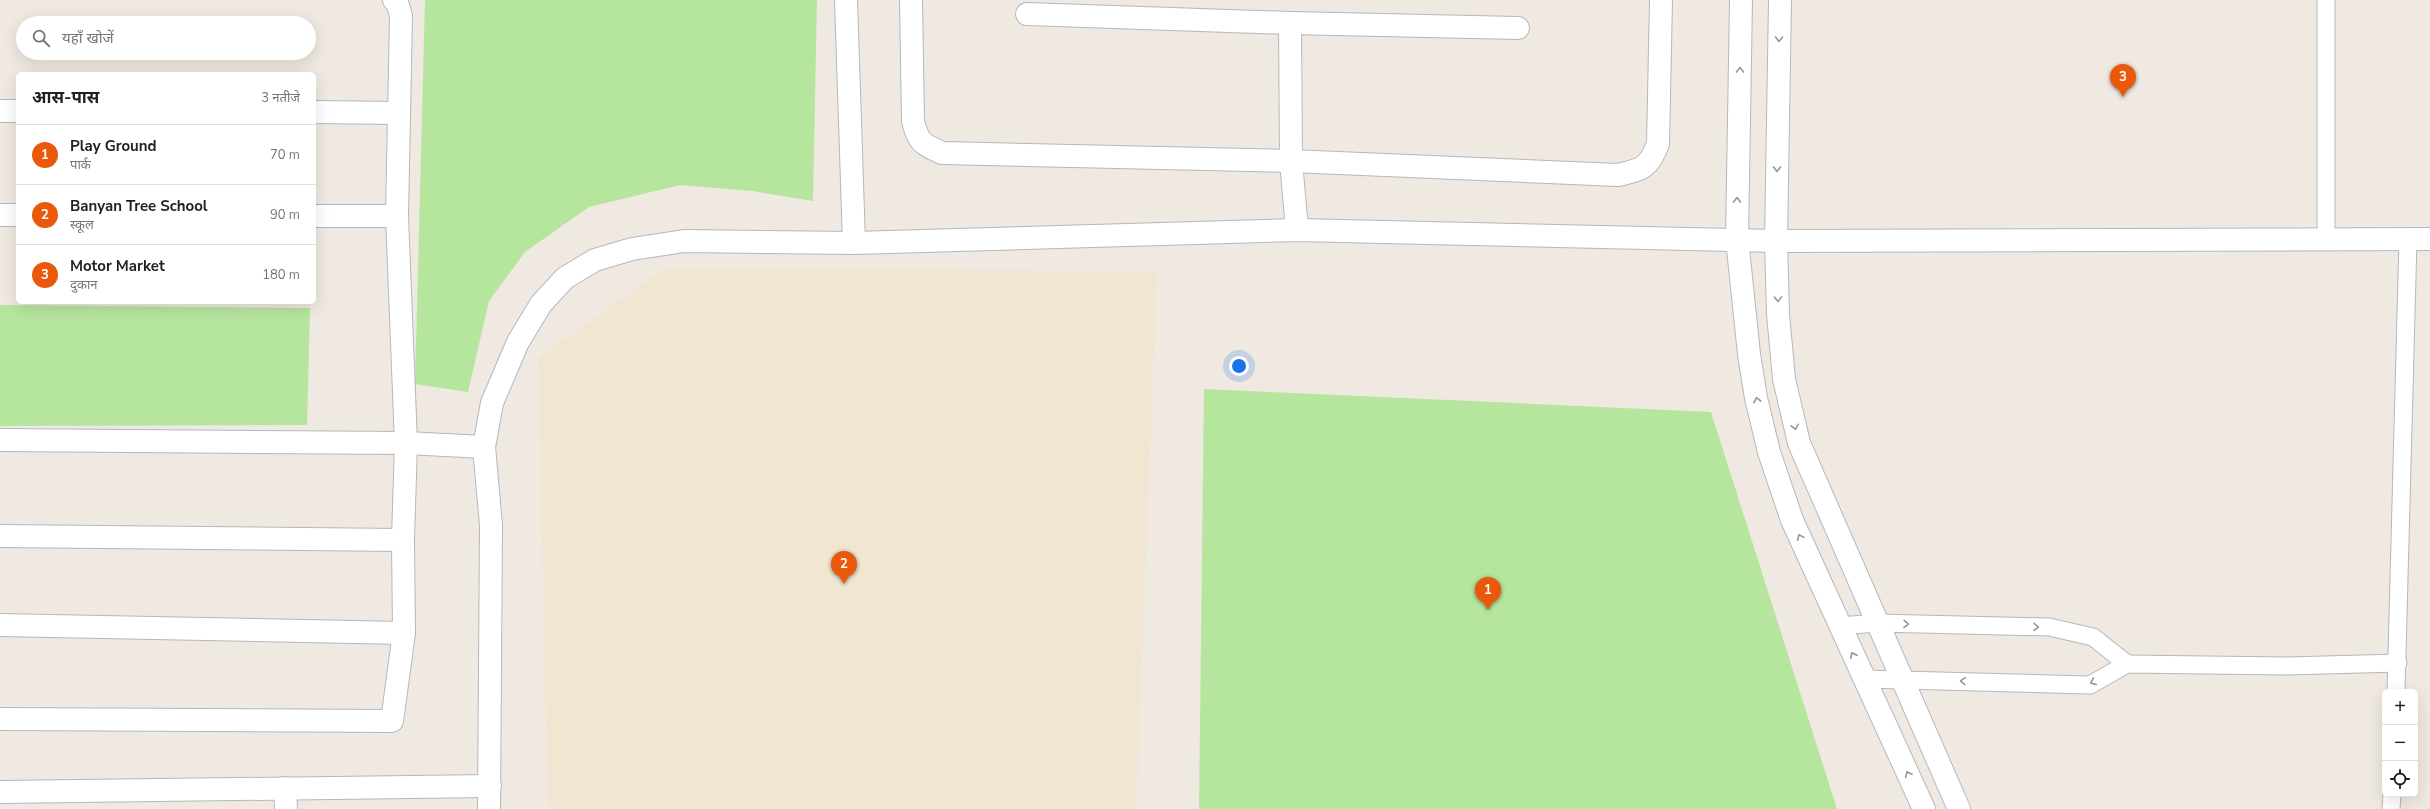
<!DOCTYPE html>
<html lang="hi">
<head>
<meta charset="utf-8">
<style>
  body { margin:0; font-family:"Nunito Sans","Noto Sans Devanagari",sans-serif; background:#f2f2f2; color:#202124 }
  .controls { position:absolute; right:12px; bottom:12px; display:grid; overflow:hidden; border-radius:6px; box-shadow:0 4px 16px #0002 }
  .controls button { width:36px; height:36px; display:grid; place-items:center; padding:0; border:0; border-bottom:1px solid #e0e0e0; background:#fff; color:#202124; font:20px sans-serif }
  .you { position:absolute; left:1239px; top:366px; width:14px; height:14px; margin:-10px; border:3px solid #fff; border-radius:50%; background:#1a73e8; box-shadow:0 0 0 6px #1a73e833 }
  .badge { display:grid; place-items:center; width:26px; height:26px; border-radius:50%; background:#ea580c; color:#fff; font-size:13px; font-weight:700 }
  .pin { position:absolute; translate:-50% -33px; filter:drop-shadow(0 1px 2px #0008) }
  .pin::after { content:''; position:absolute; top:21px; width:14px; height:12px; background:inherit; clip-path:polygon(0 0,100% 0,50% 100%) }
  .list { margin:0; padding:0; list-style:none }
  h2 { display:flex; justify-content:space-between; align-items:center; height:52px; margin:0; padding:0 16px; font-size:17px }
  h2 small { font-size:13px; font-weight:400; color:#757577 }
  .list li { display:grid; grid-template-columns:26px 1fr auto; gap:12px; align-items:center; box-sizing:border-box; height:60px; padding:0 16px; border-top:1px solid #e0e0e0 }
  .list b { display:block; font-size:15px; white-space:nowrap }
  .list p { margin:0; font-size:13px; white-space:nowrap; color:#757577 }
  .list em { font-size:13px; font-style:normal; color:#757577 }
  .icon { flex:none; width:22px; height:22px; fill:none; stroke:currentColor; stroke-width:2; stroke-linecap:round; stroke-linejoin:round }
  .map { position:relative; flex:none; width:2430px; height:809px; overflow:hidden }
  .search { position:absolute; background:#fff; box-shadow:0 4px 16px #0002; left:16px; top:16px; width:300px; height:44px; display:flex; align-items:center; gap:10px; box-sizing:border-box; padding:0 14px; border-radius:22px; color:#757577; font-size:15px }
  .panel { position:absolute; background:#fff; box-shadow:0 4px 16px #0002; left:16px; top:72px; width:300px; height:232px; border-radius:6px }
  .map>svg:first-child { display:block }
</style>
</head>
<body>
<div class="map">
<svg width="2430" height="809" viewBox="0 0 2430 809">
  <rect width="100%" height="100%" fill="#efe9e1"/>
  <path fill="#f0e6d1" d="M 665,268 L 1157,271 L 1136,809 L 548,809 L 538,358 Z"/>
  <g fill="#b6e59e">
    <path d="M 425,0 L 817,0 L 813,201 L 752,191 L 680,185 L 589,207 L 525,252 L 489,301 L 468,392 L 415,384 Z"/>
    <path d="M 0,305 L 310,308 L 307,425 L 0,426 Z"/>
    <path d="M 1204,389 L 1711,412 L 1837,809 L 1199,809 Z"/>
  </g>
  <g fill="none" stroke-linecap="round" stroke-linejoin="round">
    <g stroke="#b4b7c1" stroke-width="19">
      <g id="service">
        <path d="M 2326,239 L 2326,0"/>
        <path d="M 1839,626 L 1878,623 L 2049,627 L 2093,637 L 2127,664"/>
        <path d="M 1864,679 L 2090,685 L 2127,664 L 2287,666 L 2398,663"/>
        <path d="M 2396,692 L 2408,239"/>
        <path d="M 2391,809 L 2392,794"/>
      </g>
    </g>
    <g stroke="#b4b7c1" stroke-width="24">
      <g id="minor">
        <path d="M 846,0 L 854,243"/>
        <path d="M 911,0 L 913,121 C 918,142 922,144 942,153 L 1291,161 L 1618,175 C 1644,169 1648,168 1658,144 L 1661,0"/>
        <path d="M 1027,14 L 1290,23"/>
        <path d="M 0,111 L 18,111"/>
        <path d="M 314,112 L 399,113"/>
        <path d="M 0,215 L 18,215"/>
        <path d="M 314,216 L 397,216"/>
        <path d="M 1297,230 L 1291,161 L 1290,23 L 1518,28"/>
        <path d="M 0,440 L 406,443 L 484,447"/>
        <path d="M 0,536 L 403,540"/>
        <path d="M 0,625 L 404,633"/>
        <path d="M 0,719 L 392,721 L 404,633 L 403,540 L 406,443 L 397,216 L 401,16 L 397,2 L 394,0"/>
        <path d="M 285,788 L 286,809"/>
        <path d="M 0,792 L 490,786"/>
        <path d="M 489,809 L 491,525 L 484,447 L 492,403 L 518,342 L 541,304 L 565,278 L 595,260 L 632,249 L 684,241 L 854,243 L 1297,230 L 1776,241 L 2430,239"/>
      </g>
    </g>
    <g stroke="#b4b7c1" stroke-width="24">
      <g id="tertiary">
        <path d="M 1741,0 L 1737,239 L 1749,354 L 1756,398 L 1769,452 L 1792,520 L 1924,809"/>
        <path d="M 1780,0 L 1776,241 L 1778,314 L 1784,379 L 1799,443 L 1959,809"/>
      </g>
    </g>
    <use href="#service" stroke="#fff" stroke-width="17"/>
    <use href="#minor" stroke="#fff" stroke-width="22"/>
    <use href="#tertiary" stroke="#fff" stroke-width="22"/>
  </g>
  <defs><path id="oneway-chevron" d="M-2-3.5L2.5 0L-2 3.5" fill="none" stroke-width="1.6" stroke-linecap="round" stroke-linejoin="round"/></defs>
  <g stroke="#969696">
    <use href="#oneway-chevron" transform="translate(1779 39) rotate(91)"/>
    <use href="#oneway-chevron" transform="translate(1740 70) rotate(-89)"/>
    <use href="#oneway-chevron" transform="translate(1777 169) rotate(91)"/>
    <use href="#oneway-chevron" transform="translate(1737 200) rotate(-89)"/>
    <use href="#oneway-chevron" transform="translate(1778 299) rotate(88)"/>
    <use href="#oneway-chevron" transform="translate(1757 400) rotate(-102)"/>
    <use href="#oneway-chevron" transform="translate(1795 427) rotate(77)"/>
    <use href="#oneway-chevron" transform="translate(1800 537) rotate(-114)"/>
    <use href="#oneway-chevron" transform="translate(1906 624) rotate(1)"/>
    <use href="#oneway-chevron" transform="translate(2036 627) rotate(1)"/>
    <use href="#oneway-chevron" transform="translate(1853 655) rotate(-115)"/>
    <use href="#oneway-chevron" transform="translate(1963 681) rotate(-178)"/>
    <use href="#oneway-chevron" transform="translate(2093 682) rotate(158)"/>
    <use href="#oneway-chevron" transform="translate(1908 774) rotate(-115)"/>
  </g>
</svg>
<div class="controls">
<button>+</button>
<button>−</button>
<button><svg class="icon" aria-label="locate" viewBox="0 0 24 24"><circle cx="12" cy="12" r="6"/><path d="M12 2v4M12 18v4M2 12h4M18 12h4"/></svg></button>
</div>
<div class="you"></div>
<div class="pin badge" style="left:1488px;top:610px">1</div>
<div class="pin badge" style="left:844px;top:584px">2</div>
<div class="pin badge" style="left:2123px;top:97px">3</div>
<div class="search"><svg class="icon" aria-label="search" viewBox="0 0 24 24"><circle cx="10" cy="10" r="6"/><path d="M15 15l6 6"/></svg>यहाँ खोजें</div>
<section class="panel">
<h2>आस-पास<small>3 नतीजे</small></h2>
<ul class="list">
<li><span class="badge">1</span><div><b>Play Ground</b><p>पार्क</p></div><em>70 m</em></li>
<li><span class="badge">2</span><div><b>Banyan Tree School</b><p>स्कूल</p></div><em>90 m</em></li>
<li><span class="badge">3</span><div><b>Motor Market</b><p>दुकान</p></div><em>180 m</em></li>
</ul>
</section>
</div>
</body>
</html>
